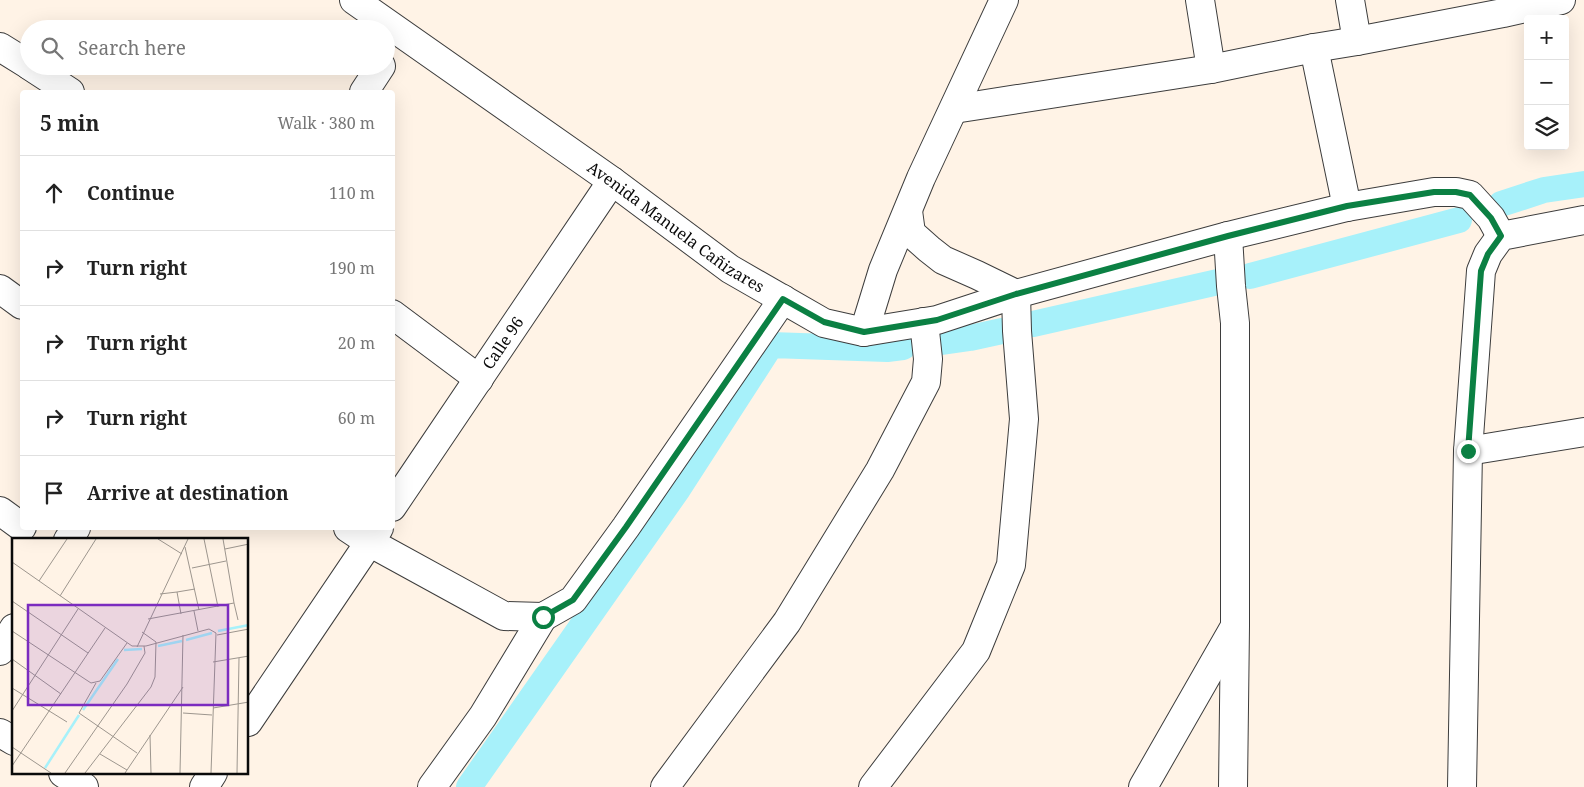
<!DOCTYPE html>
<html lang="en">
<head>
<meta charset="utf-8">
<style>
  body { margin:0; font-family:"Noto Serif",serif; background:#f2f2f2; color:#222 }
  .controls { position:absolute; right:15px; top:15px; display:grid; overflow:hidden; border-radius:5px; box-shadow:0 5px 20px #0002 }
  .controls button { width:45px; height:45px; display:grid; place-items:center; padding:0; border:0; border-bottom:1px solid #e0e0e0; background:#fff; color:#222; font:25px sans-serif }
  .stop { position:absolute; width:15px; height:15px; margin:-11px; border:4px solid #0b8043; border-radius:50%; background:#fff }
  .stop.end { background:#0b8043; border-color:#fff; box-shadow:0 1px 5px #0008 }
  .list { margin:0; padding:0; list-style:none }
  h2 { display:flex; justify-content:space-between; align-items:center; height:65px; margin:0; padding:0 20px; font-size:21px }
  h2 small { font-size:16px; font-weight:400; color:#767676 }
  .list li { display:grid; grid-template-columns:32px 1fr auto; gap:15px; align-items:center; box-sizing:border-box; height:75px; padding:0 20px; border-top:1px solid #e0e0e0 }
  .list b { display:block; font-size:19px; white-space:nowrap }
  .list em { font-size:16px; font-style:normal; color:#767676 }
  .icon { flex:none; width:28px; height:28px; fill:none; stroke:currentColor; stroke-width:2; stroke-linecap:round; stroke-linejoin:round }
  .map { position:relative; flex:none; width:1584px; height:787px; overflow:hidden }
  .search { position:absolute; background:#fff; box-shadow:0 5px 20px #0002; left:20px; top:20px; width:375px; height:55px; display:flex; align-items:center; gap:12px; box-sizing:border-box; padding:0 18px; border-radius:28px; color:#767676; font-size:19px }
  .panel { position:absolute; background:#fff; box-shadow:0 5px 20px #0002; left:20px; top:90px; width:375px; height:440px; border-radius:5px }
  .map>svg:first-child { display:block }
</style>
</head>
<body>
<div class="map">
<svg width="1584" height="787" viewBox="0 0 1584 787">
  <rect width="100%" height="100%" fill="#fff3e6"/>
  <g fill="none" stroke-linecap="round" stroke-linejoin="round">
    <g stroke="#a7f1fa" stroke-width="26">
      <path d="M 1501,204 L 1544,190 L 1584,184"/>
      <path d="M 1250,276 L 1459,220"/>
      <path d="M 1033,324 L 1218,282"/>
      <path d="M 942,342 L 970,338 L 1002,331"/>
      <path d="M 469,787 L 678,489 L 771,345 L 887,349 L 903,347"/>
    </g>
    <g stroke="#3d3d3d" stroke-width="30">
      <g id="minor">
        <path id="s1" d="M 354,0 L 612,181 L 730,269 L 824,323 L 864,332 L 937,320 L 1016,294 L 1228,236 L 1347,207 L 1434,192 L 1456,192 L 1470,195 L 1491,218 L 1501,236"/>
        <path d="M 1200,0 L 1211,69"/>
        <path d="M 1350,0 L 1357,41"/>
        <path d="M 0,47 L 29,65"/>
        <path d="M 1314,48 L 1347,207"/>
        <path d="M 30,66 L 70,92"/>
        <path d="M 364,92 L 381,66"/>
        <path d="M 954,109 L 1211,69 L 1314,48 L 1357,41 L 1503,13 L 1561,0"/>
        <path d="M 1228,236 L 1231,286 L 1235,323 L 1235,626 L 1233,787"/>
        <path d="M 0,289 L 22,305"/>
        <path d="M 392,314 L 479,379"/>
        <path d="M 864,332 L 883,270 L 921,178 L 1004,0"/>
        <path d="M 1468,451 L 1584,432"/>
        <path id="s2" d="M 392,507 L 612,181"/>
        <path d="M 0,511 L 22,527"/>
        <path d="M 348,528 L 369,542 L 504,616 L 543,617 L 573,600 L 626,527 L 783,299"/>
        <path d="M 68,540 L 76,528"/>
        <path d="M 0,651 L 14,628"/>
        <path d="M 248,722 L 379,528"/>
        <path d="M 0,733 L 14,741"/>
        <path d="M 63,773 L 84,787"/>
        <path d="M 204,787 L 213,773"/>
        <path d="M 432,787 L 483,716 L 543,617"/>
        <path d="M 665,787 L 787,622 L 880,470 L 926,382 L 928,359 L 924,322"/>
        <path d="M 873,787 L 976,651 L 1011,565 L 1024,419 L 1017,331 L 1016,294 L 977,275 L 943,260 L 929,249 L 911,233 L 908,211"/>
        <path d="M 1143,787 L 1234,628"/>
        <path d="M 1462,787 L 1468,451 L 1481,271 L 1488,254 L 1501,236 L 1584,220"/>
      </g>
    </g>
    <use href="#minor" stroke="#fff" stroke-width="28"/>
  </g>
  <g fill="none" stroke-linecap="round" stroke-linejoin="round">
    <path stroke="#0b8043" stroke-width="6" d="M 543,617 L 573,600 L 626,527 L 783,299 L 824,322 L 864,332 L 937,320 L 1016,294 L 1228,236 L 1347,206 L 1434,192 L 1456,192 L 1470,195 L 1491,218 L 1501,236 L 1488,254 L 1481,271 L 1468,451"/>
  </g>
  <g text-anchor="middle" stroke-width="5" stroke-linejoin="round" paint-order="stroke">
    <g font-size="16" fill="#0a0a0a" stroke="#fff">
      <text dy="6" stroke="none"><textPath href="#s1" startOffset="394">Avenida Manuela Cañizares</textPath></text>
      <text dy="6" stroke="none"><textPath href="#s2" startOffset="198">Calle 96</textPath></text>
    </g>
  </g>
  <g transform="translate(12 538)">
    <rect width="236" height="236" fill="#fff3e6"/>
    <path fill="none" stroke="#a7f1fa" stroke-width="2.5" d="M 206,93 L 237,87M 174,102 L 200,95M 146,108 L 170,103M 112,112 L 130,111M 71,172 L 106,121M 33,230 L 67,177"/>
    <path fill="none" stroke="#9d968e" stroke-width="1" d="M 146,1 L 170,16M 192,1 L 206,69M 173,9 L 187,72M 213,11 L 237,6M 0,24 L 120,108 L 134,108 L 197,91 L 204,95 L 199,235M 180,30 L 214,23M 27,43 L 55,1M 148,56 L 165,54M 48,58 L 84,1M 0,63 L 76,115M 222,65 L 226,82M 182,73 L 186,93M 169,76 L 165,54 L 183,51M 136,81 L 222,65 L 211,1M 0,93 L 79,145 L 88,143 L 115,105M 205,97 L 237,91M 125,109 L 176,1M 0,121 L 49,156M 201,124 L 237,118M 84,145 L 67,175 L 125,215M 0,150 L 55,184M 201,170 L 237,164M 0,173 L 66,71M 171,175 L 200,177M 138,197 L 139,235M 0,209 L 39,235M 88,216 L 115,232M 0,228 L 93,90M 53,235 L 115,146 L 133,115 L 132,108M 73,235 L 139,149 L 143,139 L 144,104 L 130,94M 113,235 L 171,149M 168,235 L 171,97M 225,235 L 227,120"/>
    <path fill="#7b2cbf" fill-opacity="0.15" stroke="#7b2cbf" stroke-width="2.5" d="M 16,67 L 216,67 L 216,167 L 16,167 Z"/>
    <rect width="236" height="236" fill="none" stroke="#0a0a0a" stroke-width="2.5"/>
  </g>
</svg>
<div class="controls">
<button>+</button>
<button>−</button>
<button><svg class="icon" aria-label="layers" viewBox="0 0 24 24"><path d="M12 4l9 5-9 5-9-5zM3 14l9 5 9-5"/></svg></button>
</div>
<div class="stop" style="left:543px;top:617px"></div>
<div class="stop end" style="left:1468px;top:451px"></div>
<div class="search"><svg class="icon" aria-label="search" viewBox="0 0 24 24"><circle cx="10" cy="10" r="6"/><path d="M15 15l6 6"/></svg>Search here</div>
<section class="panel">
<h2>5 min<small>Walk · 380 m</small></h2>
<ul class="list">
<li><svg class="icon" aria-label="ahead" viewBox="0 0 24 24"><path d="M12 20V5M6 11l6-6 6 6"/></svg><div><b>Continue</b></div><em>110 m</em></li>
<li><svg class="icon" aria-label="right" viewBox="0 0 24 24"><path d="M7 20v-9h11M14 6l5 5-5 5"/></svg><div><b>Turn right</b></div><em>190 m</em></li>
<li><svg class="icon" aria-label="right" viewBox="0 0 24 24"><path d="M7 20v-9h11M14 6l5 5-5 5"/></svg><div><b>Turn right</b></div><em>20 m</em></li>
<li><svg class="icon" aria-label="right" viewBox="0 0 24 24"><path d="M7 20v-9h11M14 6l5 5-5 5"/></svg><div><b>Turn right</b></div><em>60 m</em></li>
<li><svg class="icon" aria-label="arrive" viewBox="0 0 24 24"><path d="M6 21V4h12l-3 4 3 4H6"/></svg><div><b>Arrive at destination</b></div></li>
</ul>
</section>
</div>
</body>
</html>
